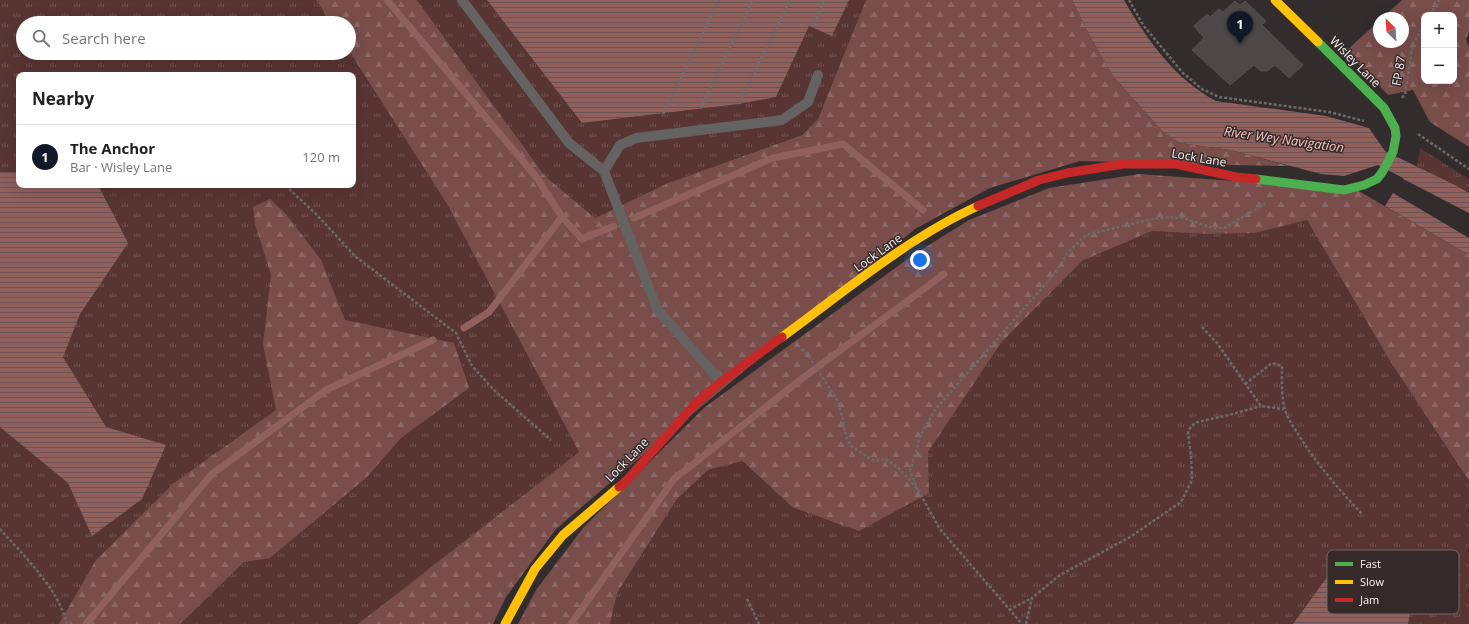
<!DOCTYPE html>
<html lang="en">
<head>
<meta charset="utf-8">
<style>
  body { margin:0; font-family:"Open Sans",sans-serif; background:#f6f6f6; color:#202124 }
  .controls { position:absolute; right:12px; top:12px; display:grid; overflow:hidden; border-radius:8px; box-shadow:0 4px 16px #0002 }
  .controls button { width:36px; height:36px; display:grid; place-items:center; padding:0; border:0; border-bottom:1px solid #e0e0e0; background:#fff; color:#202124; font:20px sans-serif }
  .compass { position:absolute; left:1373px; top:12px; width:36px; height:36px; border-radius:50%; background:#fff; box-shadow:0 4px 16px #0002; rotate:335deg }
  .you { position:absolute; left:920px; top:260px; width:14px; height:14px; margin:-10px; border:3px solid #fff; border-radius:50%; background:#1a73e8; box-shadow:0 0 0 6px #1a73e833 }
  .badge { display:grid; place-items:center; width:26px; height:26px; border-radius:50%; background:#111827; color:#fff; font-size:13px; font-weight:700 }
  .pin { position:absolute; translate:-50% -33px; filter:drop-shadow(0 1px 2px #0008) }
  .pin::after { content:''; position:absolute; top:21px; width:14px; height:12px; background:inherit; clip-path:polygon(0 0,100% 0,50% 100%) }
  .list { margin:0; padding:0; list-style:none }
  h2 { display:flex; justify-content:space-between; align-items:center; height:52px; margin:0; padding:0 16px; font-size:17px }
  h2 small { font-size:13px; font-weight:400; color:#757577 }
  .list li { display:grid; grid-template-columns:26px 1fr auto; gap:12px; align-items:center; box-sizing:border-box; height:64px; padding:0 16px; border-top:1px solid #e0e0e0 }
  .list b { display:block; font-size:15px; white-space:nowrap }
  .list p { margin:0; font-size:13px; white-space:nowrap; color:#757577 }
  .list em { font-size:13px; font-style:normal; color:#757577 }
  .icon { flex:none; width:22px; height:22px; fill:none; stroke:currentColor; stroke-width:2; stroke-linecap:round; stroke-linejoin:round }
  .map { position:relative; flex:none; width:1469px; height:624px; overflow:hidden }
  .search { position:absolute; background:#fff; box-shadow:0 4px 16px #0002; left:16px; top:16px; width:340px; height:44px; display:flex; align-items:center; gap:10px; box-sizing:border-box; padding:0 14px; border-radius:22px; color:#757577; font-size:15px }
  .panel { position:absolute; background:#fff; box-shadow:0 4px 16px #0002; left:16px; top:72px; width:340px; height:116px; border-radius:8px }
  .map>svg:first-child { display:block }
</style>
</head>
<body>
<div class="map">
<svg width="1469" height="624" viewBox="0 0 1469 624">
  <defs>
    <pattern id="grass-tufts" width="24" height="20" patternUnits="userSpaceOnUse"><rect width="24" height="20" fill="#583533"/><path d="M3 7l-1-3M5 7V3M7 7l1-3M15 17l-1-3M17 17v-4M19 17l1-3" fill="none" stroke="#715351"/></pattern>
    <pattern id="forest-firs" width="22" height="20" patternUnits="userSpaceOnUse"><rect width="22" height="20" fill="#784d4a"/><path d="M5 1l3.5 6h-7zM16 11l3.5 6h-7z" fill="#8c6765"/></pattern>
    <pattern id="water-rules" width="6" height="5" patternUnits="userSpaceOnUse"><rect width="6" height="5" fill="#90605d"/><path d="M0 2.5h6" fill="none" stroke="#6a5352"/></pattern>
  </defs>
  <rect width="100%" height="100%" fill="#322c2c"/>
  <g fill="url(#grass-tufts)" fill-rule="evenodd">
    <path d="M 0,0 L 316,0 L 331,23 L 23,23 L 23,53 L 349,53 L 349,51 L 447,204 L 579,452 L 358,624 L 0,624 ZM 19,75 L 353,75 L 353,185 L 19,185 Z"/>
    <path d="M 417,0 L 487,0 L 583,123 L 739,104 L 776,97 L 809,25 L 832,36 L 849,0 L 866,0 L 818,119 L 801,135 L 668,183 L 595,218 L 545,176 Z"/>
    <path d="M 1420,148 L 1469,179 L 1469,193 L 1455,185 L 1417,166 Z"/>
    <path d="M 1307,220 L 1390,361 L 1469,481 L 1469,624 L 610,624 L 617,593 L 677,499 L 708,470 L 741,461 L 792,507 L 929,493 L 928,452 L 1001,343 L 1082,261 L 1152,231 L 1207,234 L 1255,233 Z"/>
  </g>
  <g fill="url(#forest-firs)" fill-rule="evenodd">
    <path d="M 316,0 L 417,0 L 545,176 L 595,218 L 668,183 L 802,135 L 818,119 L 866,0 L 1072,0 L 1091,38 L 1113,76 L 1161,130 L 1179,143 L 1231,150 L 1289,166 L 1231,165 L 1080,161 L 990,188 L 915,229 L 625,470 L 556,529 L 506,597 L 493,624 L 358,624 L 579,452 L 447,204 L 349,51 L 349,23 L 331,23 Z"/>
    <path d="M 1402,0 L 1469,0 L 1469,31 L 1466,40 L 1469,47 L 1469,147 L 1430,122 L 1413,90 L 1388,95 L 1346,51 L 1379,21 L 1379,42 L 1403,42 L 1403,18 L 1382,18 ZM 1424,15 L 1454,15 L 1454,81 L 1424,81 Z"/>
    <path d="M 1139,174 L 1357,190 L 1469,255 L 1469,481 L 1390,361 L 1307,220 L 1255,233 L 1207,234 L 1152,231 L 1082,261 L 1001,343 L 928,452 L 929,493 L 859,531 L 792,507 L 742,461 L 708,470 L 677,499 L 617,593 L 610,624 L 518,624 L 536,590 L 583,528 L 705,407 L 913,255 L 969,220 L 1049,188 Z"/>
    <path d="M 270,199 L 285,213 L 321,260 L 345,320 L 454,343 L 469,388 L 401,438 L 366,478 L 270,558 L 244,562 L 180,624 L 59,624 L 96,560 L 174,483 L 276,410 L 263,344 L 271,275 L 255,224 L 253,207 Z"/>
  </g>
  <g fill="url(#water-rules)">
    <path d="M 487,0 L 849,0 L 832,36 L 809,26 L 776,97 L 739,104 L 582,123 Z"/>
    <path d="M 1072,0 L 1124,0 C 1147,40 1175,79 1216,101 L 1326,116 L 1369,128 L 1385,151 L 1455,185 L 1469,193 L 1469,213 L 1403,179 L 1403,178 L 1378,165 L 1344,176 L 1321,174 L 1231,150 L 1179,143 L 1161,130 L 1113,76 L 1091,38 Z"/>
    <path d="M 0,172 L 19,172 L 19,185 L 89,185 L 100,189 L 128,243 L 80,314 L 63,357 L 106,427 L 166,445 L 142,499 L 92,536 L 68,483 L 0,427 Z"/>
    <path d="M 1393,193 L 1469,238 L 1469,255 L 1385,206 Z"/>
    <path d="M 1356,569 L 1363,572 L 1391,603 L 1395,604 L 1404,600 L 1408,602 L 1411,607 L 1408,624 L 1293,624 L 1328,576 L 1340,571 Z"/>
  </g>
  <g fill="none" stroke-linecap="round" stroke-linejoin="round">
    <g stroke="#90605d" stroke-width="7">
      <path d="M 387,0 L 537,178 L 562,217 L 489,312 L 464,328"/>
      <path d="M 562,217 L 582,239 L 614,226"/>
      <path d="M 634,218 L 773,158 L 843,144 L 923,210"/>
      <path d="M 86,624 L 212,474 L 326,390 L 433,340"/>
      <path d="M 571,624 L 674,479 L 804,377 L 944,274"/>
    </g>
  </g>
  <path fill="#4d4848" stroke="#544f4f" d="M 1235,1 L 1240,5 L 1245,1 L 1266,21 L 1262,25 L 1303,65 L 1289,78 L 1275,65 L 1267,71 L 1261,71 L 1254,65 L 1230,85 L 1192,50 L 1204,38 L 1194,26 L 1207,14 L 1210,17 L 1219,9 L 1223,12 Z"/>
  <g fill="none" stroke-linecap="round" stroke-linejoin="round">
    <g stroke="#6d6a6a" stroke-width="2.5" stroke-dasharray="3 2" stroke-linecap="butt">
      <path d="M 1129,0 L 1143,25 L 1183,73 L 1202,89 L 1219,97 L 1329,112 L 1364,121"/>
      <path d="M 1430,15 L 1439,0"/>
      <path d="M 812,27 L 825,0"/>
      <path d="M 1402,98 L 1405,94 L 1413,44 L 1424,26"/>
      <path d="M 739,104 L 790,0"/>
      <path d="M 701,108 L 753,0"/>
      <path d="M 663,114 L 719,0"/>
      <path d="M 1418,134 L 1469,169"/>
      <path d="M 289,189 L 315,213 L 356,257 L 456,333 L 472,366 L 495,391 L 551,440"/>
      <path d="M 1202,327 L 1217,343 L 1261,406 L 1284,409"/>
      <path d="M 802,349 L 811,360 L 839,403 L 846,436 L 851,446 L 874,461 L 886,459 L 900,469 L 918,490 L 940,529 L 1022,624"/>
      <path d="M 1245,384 L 1272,363 L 1282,366 C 1282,379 1281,398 1285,409 C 1287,418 1293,426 1298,434 C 1316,463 1339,490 1363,515"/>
      <path d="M 918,490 L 910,471 L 921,434 L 935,410 L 1056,272 L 1068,252 L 1086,235 L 1152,219 L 1169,217 L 1183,218 L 1213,228 L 1224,228 L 1266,203"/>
      <path d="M 0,529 C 24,556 58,588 67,624"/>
      <path d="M 747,599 L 759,624"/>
      <path d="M 1009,610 L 1032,598"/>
      <path d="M 1026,624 L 1032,598 L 1060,575 L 1130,537 L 1181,502 L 1192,480 L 1191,456 L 1188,433 L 1191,426 L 1198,422 L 1233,414 L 1261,406"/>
    </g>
    <g stroke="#656262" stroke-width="10">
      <path d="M 462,0 L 569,143 L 604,171 L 657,309 L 721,382"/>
      <path d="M 604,171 L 620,145 L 636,138 L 782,120 L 808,102 L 818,75"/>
    </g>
    <path stroke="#4caf50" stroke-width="9" d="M 1256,179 L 1344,190 L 1364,185 L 1377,179 L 1383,171 L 1393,152 L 1396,136 L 1395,128 L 1384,108 L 1318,42"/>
    <g stroke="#ffc107" stroke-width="9">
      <path d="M 1275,0 L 1318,42"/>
      <path d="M 782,337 C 844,292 909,237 978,206"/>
      <path d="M 505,624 L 535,569 L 563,535 L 619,487"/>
    </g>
    <g stroke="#c62828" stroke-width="9">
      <path d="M 978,206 L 1039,180 L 1067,173 L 1123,164 L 1176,164 L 1236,177 L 1256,179"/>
      <path d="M 619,487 L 626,481 L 697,402 L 721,382 L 782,337"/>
    </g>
  </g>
  <g text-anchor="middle" stroke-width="3" stroke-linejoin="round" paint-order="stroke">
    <g font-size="12" fill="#faf2f2" stroke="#352a29">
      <text transform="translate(1355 62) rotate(45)" y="4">Wisley Lane</text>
      <text transform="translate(1399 71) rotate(-80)" y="4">FP 87</text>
      <text transform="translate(1199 158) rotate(10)" y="4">Lock Lane</text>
      <text transform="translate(878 253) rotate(-36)" y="4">Lock Lane</text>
      <text transform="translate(627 460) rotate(-46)" y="4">Lock Lane</text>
    </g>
    <g font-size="13" font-style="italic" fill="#f8c5c2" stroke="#352a29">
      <text transform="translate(1284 139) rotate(8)" y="5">River Wey Navigation</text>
    </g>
  </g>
  <rect x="1327" y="550" width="132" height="64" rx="6" fill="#352a29" stroke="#706665" stroke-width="1"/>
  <rect x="1335" y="562" width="18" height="4" fill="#4caf50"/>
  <rect x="1335" y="580" width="18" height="4" fill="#ffc107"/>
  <rect x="1335" y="598" width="18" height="4" fill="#c62828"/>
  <g font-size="11" fill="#faf2f2">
    <text x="1360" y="568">Fast</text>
    <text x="1360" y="586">Slow</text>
    <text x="1360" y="604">Jam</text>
  </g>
</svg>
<div class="controls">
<button>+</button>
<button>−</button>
</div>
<svg class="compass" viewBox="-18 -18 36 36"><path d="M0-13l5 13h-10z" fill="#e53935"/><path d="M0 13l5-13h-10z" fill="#757577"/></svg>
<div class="you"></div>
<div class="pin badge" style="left:1240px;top:44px">1</div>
<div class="search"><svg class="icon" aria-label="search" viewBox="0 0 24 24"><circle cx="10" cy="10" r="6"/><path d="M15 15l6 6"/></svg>Search here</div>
<section class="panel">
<h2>Nearby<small></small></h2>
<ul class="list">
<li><span class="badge">1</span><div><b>The Anchor</b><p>Bar · Wisley Lane</p></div><em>120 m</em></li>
</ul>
</section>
</div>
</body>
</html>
